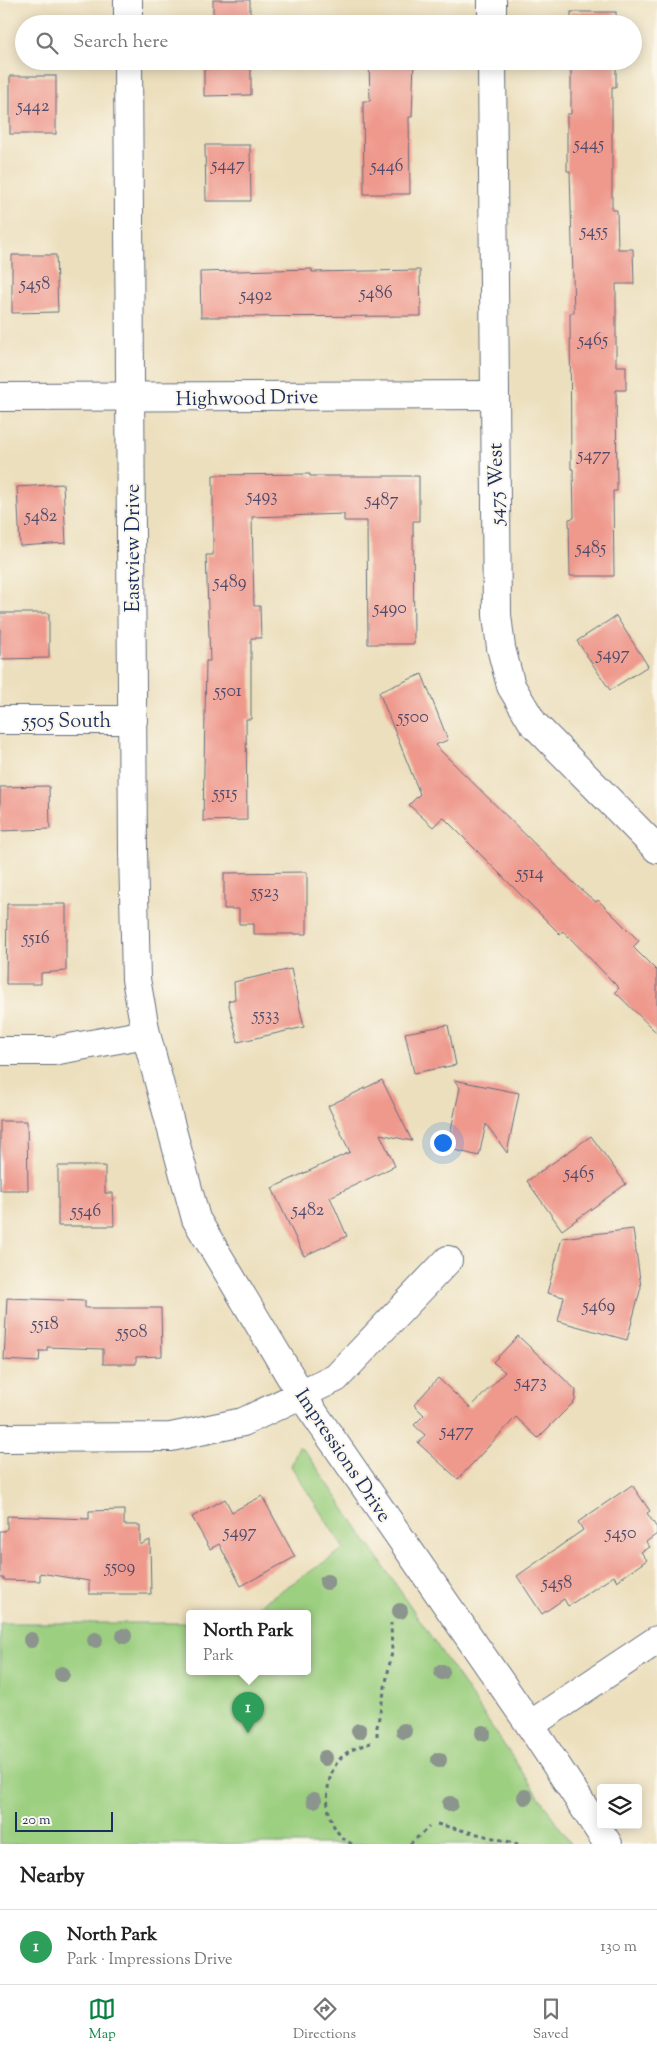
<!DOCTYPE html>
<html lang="en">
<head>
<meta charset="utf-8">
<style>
  body { margin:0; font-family:"Sorts Mill Goudy",serif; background:#f6f6f6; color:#222 }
  .controls { position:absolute; right:15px; bottom:15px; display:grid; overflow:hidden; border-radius:5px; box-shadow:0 2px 12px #0003 }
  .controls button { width:45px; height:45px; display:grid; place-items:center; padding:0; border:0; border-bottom:1px solid #e0e0e0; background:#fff; color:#222; font:25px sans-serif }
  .scale { position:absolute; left:15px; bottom:12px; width:98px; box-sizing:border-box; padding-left:5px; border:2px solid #1b2f5e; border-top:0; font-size:14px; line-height:18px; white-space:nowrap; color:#1b2f5e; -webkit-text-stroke:4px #fbf7ec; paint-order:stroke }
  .you { position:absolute; left:442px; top:1142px; width:18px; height:18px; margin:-12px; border:4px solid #fff; border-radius:50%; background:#1a73e8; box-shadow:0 0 0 8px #1a73e833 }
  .badge { display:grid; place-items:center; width:32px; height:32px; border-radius:50%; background:#0b8043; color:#fff; font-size:16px; font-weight:700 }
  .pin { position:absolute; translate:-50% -41px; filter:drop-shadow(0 1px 2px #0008) }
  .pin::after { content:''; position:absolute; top:26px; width:18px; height:15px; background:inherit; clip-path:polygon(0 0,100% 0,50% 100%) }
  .popup { position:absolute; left:186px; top:1610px; width:125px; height:65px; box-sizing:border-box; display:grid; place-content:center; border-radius:5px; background:#fff; filter:drop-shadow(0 1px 4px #0005); font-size:16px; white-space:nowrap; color:#767676 }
  .popup b { font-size:19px; color:#222 }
  .popup::after { content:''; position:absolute; left:50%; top:100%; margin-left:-10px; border:10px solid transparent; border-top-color:#fff }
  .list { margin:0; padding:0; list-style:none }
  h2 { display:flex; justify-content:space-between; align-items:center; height:65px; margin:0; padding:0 20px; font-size:21px }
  h2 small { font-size:16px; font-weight:400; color:#767676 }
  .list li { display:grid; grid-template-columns:32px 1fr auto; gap:15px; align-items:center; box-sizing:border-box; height:75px; padding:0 20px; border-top:1px solid #e0e0e0 }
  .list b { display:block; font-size:19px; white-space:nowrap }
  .list p { margin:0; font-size:16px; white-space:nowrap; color:#767676 }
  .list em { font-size:16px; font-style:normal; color:#767676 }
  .icon { flex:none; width:28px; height:28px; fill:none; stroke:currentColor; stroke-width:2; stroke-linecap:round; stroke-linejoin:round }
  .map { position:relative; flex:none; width:657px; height:1844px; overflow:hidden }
  .search { position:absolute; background:#fff; box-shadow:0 2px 12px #0003; left:15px; right:15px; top:15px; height:55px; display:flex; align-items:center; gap:12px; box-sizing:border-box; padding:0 18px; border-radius:28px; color:#767676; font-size:19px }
  .sheet { height:140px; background:#fff }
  nav { display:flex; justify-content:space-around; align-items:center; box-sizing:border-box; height:70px; border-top:1px solid #e0e0e0; background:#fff; font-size:14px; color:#767676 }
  nav a { display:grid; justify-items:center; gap:2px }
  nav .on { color:#0b8043 }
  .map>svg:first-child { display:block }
</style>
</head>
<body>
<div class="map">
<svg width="657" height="1844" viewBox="0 0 657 1844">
  <rect width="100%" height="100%" fill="#fbf7ec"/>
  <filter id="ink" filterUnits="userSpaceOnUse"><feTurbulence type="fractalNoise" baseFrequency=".02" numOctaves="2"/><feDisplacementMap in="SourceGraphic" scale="10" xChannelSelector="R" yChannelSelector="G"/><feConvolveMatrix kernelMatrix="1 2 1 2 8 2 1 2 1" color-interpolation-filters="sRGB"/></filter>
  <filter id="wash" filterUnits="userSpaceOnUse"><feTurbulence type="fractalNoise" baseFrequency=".0096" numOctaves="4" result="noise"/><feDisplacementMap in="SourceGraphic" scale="20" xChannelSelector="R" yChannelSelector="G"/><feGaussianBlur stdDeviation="1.12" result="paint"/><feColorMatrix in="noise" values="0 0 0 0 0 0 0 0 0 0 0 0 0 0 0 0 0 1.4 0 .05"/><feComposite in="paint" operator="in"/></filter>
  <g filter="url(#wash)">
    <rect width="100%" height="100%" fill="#ecdfbd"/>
    <path fill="#9ccf80" stroke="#5c7f6f" d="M 299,1446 L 307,1453 L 571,1844 L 0,1844 L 0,1623 L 189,1623 L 189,1672 L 307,1672 L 307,1614 L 246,1614 L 344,1549 L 291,1466 Z"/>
    <g id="blocks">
      <g fill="#ef998d">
        <rect x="213" y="0" width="37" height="24"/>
        <rect x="571" y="12" width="45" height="12"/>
        <path d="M 204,61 L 251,61 L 251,95 L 204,96 Z"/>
        <path d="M 369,61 L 414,61 L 412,117 L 409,117 L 410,194 L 364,194 L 363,101 L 370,101 Z"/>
        <path d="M 571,61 L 616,61 L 616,87 L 612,87 L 612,210 L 617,210 L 618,249 L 633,249 L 634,284 L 616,284 L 616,366 L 626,366 L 626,390 L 616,390 L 617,491 L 613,491 L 614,576 L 570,576 L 569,519 L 574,518 L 573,469 L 571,469 L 570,313 L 574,313 L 570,171 L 567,171 L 567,114 L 571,114 Z"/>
        <rect x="10" y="76" width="46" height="58"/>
        <path d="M 205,145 L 250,145 L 251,201 L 206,201 Z"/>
        <path d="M 12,255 L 56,255 L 58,312 L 12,313 Z"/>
        <path d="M 312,269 L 312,272 L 420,270 L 421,316 L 201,317 L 200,272 Z"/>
        <path d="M 310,474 L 310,476 L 419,476 L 419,521 L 413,521 L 414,644 L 368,644 L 367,521 L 344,521 L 344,514 L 252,517 L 254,606 L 260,606 L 261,638 L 251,638 L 251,719 L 246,719 L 247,820 L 203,821 L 206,661 L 210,661 L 206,555 L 213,555 L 213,475 Z"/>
        <path d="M 63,484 L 66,543 L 20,546 L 17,487 Z"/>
        <path d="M 0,613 L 49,613 L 49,658 L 0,659 Z"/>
        <path d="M 616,616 L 648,666 L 610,690 L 577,641 Z"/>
        <path d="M 422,674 L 448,740 L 435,745 L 578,887 L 596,902 L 598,900 L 639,941 L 633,947 L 657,971 L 657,1033 L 615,992 L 619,988 L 563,931 L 560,934 L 443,817 L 433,827 L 409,805 L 420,794 L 379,692 Z"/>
        <path d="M 49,786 L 50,829 L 0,831 L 0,787 Z"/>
        <path d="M 307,872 L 307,934 L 254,934 L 254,924 L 239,924 L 239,909 L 224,909 L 224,873 Z"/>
        <path d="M 7,904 L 66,904 L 66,971 L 41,973 L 41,984 L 6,984 Z"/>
        <path d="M 291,969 L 304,1027 L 238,1042 L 228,1001 L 235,999 L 234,982 Z"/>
        <path d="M 448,1025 L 456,1065 L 414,1073 L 405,1033 Z"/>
        <path d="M 382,1080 L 412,1141 L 380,1134 L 395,1166 L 330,1197 L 347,1236 L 304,1256 L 272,1188 L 350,1152 L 328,1106 Z"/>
        <path d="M 454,1080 L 519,1093 L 507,1153 L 486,1124 L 479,1156 L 447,1148 L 460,1088 Z"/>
        <path d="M 0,1121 L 27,1121 L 28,1190 L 0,1190 Z"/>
        <path d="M 591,1136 L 626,1184 L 562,1230 L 527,1181 Z"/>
        <path d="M 58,1166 L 105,1166 L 105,1193 L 113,1193 L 114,1226 L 58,1226 Z"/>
        <path d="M 633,1229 L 641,1287 L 627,1340 L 558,1321 L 564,1297 L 547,1293 L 562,1238 Z"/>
        <path d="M 7,1298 L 85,1301 L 85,1308 L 161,1308 L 162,1356 L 136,1357 L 136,1364 L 103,1364 L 103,1349 L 47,1347 L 47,1351 L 40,1351 L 39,1362 L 4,1360 Z"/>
        <path d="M 518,1336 L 576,1390 L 575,1401 L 538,1438 L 516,1417 L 458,1479 L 418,1443 L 425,1435 L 414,1425 L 424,1415 L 414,1405 L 438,1378 L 470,1408 L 505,1372 L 493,1362 Z"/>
        <path d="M 632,1485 L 650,1511 L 647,1513 L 657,1528 L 657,1534 L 646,1542 L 650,1547 L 641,1552 L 647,1560 L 617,1581 L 614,1576 L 568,1606 L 564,1599 L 542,1614 L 517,1576 L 583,1530 L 578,1522 Z"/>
        <path d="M 262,1496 L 295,1557 L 241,1586 L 219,1544 L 210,1549 L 192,1517 L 225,1499 L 232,1512 Z"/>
        <path d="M 124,1510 L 124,1525 L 140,1525 L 140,1545 L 150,1540 L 151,1594 L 89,1594 L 89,1581 L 40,1573 L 40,1581 L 4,1580 L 4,1578 L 0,1578 L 0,1531 L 5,1531 L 7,1528 L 7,1516 L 89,1519 L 89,1511 Z"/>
      </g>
    </g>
  </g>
  <g filter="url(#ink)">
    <use href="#blocks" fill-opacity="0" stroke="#646d7f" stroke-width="1"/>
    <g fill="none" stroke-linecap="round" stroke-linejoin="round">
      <g stroke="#646d7f" stroke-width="30">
        <g id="street">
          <path d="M 128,0 L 128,24"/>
          <path d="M 492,0 L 492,24"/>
          <path d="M 128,61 L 133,851 L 136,979 L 146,1034 L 196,1219 L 302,1396 L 530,1725 L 608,1844"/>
          <path d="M 492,61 L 497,615 L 501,648 L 511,686 L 533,723 L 657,849"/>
          <path d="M 0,397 L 495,395"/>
          <path d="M 0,720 L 133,720"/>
          <path d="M 0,1051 L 53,1051 L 146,1034"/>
          <path d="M 0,1438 L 171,1437 L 243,1422 L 336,1378 L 448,1260"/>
          <path d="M 530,1725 L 657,1640"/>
        </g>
      </g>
      <g stroke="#646d7f" stroke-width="3" stroke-dasharray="4 4" stroke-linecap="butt">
        <path d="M 377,1736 L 377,1727 L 392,1652 L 391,1623"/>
        <path d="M 437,1824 L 518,1844"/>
        <path d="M 352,1844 C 323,1831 321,1782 339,1760 C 347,1750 361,1746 373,1742"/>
        <path d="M 410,1844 L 429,1827"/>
      </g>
      <use href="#street" stroke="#fff" stroke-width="28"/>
    </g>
    <g fill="#8b948d">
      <circle cx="327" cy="1582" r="8"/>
      <circle cx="400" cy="1611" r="8"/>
      <circle cx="124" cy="1636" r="8"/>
      <circle cx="31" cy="1640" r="8"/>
      <circle cx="95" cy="1640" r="8"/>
      <circle cx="442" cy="1672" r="8"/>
      <circle cx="62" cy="1674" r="8"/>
      <circle cx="359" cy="1731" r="8"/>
      <circle cx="404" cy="1731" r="8"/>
      <circle cx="483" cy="1733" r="8"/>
      <circle cx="325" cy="1758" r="8"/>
      <circle cx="439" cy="1760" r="8"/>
      <circle cx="525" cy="1797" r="8"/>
      <circle cx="314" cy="1800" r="8"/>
      <circle cx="450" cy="1804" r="8"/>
    </g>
  </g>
  <g text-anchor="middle" stroke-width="4" stroke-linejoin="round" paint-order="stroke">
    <g font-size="18" fill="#504a6a">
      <text x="33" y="111">5442</text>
      <text x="589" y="149">5445</text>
      <text x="228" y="170">5447</text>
      <text x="387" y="171">5446</text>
      <text x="594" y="236">5455</text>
      <text x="35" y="289">5458</text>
      <text x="376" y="298">5486</text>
      <text x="256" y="300">5492</text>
      <text x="593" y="345">5465</text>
      <text x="594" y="460">5477</text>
      <text x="262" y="501">5493</text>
      <text x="382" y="505">5487</text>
      <text x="41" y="521">5482</text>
      <text x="591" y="553">5485</text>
      <text x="230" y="587">5489</text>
      <text x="390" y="613">5490</text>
      <text x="613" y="659">5497</text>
      <text x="228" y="696">5501</text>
      <text x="413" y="722">5500</text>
      <text x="225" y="798">5515</text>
      <text x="530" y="878">5514</text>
      <text x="265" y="897">5523</text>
      <text x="36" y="943">5516</text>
      <text x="266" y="1020">5533</text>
      <text x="579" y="1178">5465</text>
      <text x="308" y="1215">5482</text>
      <text x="86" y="1216">5546</text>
      <text x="599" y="1311">5469</text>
      <text x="45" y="1329">5518</text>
      <text x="132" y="1337">5508</text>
      <text x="531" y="1387">5473</text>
      <text x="457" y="1436">5477</text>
      <text x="240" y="1537">5497</text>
      <text x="621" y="1538">5450</text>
      <text x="120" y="1572">5509</text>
      <text x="557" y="1588">5458</text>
    </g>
    <g font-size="20" fill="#1b2f5e" stroke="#fbf7ec">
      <text transform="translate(247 397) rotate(-1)" y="7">Highwood Drive</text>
      <text transform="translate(495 484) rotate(-91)" y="7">5475 West</text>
      <text transform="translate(132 548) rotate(-90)" y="7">Eastview Drive</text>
      <text x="67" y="727">5505 South</text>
      <text transform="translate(344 1455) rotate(56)" y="7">Impressions Drive</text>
    </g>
  </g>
</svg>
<div class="controls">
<button><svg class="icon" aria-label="layers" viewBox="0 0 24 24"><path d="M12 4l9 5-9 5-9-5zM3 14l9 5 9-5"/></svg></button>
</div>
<div class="scale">20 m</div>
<div class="you"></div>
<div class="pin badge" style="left:248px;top:1733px;background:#2e9e5b">1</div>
<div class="popup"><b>North Park</b>Park</div>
<div class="search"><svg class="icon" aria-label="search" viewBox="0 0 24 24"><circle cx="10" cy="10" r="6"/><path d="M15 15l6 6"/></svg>Search here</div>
</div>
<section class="sheet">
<h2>Nearby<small></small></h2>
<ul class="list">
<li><span class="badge" style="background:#2e9e5b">1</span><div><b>North Park</b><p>Park · Impressions Drive</p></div><em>130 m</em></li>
</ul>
</section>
<nav>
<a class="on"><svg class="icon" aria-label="map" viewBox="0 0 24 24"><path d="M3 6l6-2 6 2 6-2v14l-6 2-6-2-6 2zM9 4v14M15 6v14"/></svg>Map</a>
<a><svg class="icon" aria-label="directions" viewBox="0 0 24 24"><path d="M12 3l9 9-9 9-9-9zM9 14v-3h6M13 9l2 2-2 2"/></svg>Directions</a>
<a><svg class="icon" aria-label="saved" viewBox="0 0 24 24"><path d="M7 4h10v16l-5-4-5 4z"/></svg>Saved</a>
</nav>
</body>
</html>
